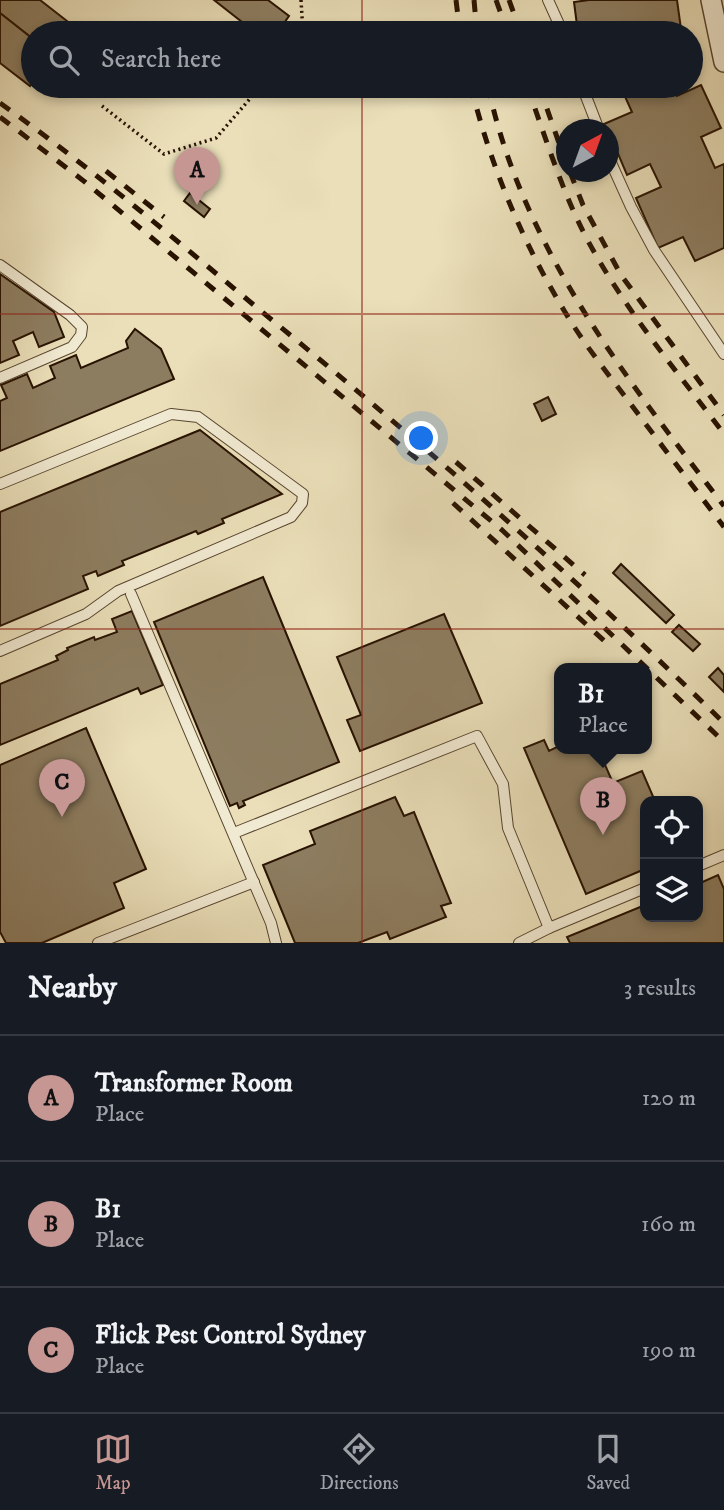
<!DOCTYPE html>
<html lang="en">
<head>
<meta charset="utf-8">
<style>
  body { margin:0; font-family:"IM FELL DW Pica",serif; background:#20242c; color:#f1f3f6 }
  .controls { position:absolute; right:21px; bottom:21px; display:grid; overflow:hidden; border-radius:14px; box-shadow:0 4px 10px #0003 }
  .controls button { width:63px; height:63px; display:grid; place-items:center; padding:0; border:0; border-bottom:2px solid #363941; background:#171b24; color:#f1f3f6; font:35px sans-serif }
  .compass { position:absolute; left:556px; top:119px; width:63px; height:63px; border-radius:50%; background:#171b24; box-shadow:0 4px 10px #0003; rotate:41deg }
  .you { position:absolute; left:422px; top:439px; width:24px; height:24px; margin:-18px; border:5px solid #fff; border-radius:50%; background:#1a73e8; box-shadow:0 0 0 10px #1a73e833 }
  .badge { display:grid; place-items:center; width:46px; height:46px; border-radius:50%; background:#c59692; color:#111; font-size:23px; font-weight:700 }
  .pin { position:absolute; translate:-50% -58px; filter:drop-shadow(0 2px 4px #0008) }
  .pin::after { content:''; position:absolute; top:37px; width:24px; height:21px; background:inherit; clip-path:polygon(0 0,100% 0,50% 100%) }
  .popup { position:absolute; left:554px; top:663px; width:98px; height:91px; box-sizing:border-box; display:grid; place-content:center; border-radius:14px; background:#171b24; filter:drop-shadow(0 2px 5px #0005); font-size:23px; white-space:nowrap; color:#9ea1a6 }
  .popup b { font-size:26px; color:#f1f3f6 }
  .popup::after { content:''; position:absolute; left:50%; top:100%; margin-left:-14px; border:14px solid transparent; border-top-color:#171b24 }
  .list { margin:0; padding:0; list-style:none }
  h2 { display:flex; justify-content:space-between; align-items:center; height:91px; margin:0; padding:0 28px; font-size:30px }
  h2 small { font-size:23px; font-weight:400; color:#9ea1a6 }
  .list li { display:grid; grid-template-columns:46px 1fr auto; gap:21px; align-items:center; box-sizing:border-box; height:126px; padding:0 28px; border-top:2px solid #363941 }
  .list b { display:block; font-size:26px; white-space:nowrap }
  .list p { margin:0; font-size:23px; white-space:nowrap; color:#9ea1a6 }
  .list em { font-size:23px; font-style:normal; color:#9ea1a6 }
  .icon { flex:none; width:38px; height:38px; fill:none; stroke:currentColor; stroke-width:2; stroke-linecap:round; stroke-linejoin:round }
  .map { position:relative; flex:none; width:724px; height:943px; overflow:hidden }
  .search { position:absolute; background:#171b24; box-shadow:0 4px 10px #0003; left:21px; right:21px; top:21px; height:77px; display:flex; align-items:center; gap:18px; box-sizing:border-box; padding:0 24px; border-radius:38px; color:#9ea1a6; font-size:26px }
  .sheet { height:469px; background:#171b24 }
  nav { display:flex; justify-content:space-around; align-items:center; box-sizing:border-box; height:98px; border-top:2px solid #363941; background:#171b24; font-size:19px; color:#9ea1a6 }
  nav a { display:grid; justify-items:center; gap:4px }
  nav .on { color:#c59692 }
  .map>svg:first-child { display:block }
</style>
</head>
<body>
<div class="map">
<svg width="724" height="943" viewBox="0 0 724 943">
  <rect width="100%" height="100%" fill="#eadfb9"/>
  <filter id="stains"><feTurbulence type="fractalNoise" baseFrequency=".00286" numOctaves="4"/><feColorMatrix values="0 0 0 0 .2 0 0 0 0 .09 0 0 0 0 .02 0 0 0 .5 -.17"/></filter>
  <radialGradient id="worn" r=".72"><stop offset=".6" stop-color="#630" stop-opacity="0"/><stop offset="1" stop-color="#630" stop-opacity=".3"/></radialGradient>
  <g fill="#8d7d60" stroke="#281200" stroke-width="2">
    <path d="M 0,0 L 40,0 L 76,28 L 71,33 L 33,33 L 33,39 L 0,13 Z"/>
    <path d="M 214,0 L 268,0 L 289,16 L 277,33 L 256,33 Z"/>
    <path d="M 589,0 L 677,0 L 681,29 L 653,33 L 578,33 L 574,2 Z"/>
    <path d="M 0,13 L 33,39 L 33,82 L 30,86 L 0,63 Z"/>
    <path d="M 701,85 L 721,128 L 701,137 L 715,168 L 724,164 L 724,248 L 695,261 L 683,237 L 658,248 L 636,198 L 661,187 L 650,164 L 627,175 L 608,130 L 604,124 L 632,112 L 623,92 L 637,86 L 673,86 L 677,96 Z"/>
    <path d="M 190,193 L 210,209 L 204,217 L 184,201 Z"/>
    <path d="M 0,274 L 54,312 L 64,337 L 39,347 L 33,332 L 13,341 L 19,355 L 0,363 Z"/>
    <path d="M 135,329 L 161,349 L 174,379 L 0,451 L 0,401 L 7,398 L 1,385 L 27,374 L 33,388 L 55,378 L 50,366 L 76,355 L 81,368 L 128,348 L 126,341 Z"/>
    <path d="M 548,397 L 556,414 L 542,421 L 534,404 Z"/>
    <path d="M 200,430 L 282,494 L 222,519 L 224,523 L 198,534 L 196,531 L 122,561 L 124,565 L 98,576 L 96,571 L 83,576 L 88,589 L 0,626 L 0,512 Z"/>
    <path d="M 621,564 L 674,615 L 666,623 L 613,573 Z"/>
    <path d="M 263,577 L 339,762 L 243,801 L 245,805 L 239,808 L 237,803 L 230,806 L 154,622 Z"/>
    <path d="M 132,611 L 163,685 L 141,694 L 138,688 L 0,745 L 0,684 L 58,660 L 56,656 L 68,650 L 67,648 L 94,637 L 95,640 L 117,632 L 112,619 Z"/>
    <path d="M 444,614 L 482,703 L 360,751 L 347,720 L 361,715 L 337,657 Z"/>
    <path d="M 679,625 L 700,644 L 693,651 L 672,632 Z"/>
    <path d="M 718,668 L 724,675 L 724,692 L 709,677 Z"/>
    <path d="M 86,728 L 146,869 L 114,883 L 124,908 L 42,943 L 6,943 L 0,932 L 0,765 Z"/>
    <path d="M 544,740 L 549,751 L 559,746 L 559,749 L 582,749 L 583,752 L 598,749 L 613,783 L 642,771 L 655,801 L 645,801 L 645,869 L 586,894 L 524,748 Z"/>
    <path d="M 395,797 L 404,816 L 414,812 L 451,903 L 441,906 L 446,917 L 390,939 L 387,932 L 358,943 L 295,943 L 263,865 L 315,844 L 310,831 Z"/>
    <path d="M 718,875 L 724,889 L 724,943 L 570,943 L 567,937 L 645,905 L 645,917 L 698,917 L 698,884 Z"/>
  </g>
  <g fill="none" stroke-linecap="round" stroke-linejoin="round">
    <g stroke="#58452e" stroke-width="12">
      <g id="lane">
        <path d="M 548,0 L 563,33"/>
        <path d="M 582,86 L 599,130"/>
        <path d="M 608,156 L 631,207 L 654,250 L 724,354"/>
        <path d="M 0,265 L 70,315 L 82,327 L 81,335 L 72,347 L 0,378"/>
        <path d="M 0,484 L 171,414 L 198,417 L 303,494 L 302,503 L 291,517 L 118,591 L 86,614 L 0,651"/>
        <path d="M 131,594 L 271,923 L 276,943"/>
        <path d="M 234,833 L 477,736 L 503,784 L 508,828 L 549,928 L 645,888"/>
        <path d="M 698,866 L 724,855"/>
        <path d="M 98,943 L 254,882"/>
        <path d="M 519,943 L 549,928"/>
      </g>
    </g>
    <g stroke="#58452e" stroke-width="22">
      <path id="street" d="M 711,0 L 724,62"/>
    </g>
    <g stroke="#281200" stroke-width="3.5" stroke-dasharray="2 3.5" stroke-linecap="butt">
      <path d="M 301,0 L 303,33"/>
      <path d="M 102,106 L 164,154 L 216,138 L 261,86"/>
    </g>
    <use href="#lane" stroke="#f1ead2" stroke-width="10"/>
    <use href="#street" stroke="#f1ead2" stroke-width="19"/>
    <g stroke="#281200" stroke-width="5" stroke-dasharray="12 12" stroke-linecap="butt">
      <path d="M 456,0 L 460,33"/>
      <path d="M 474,0 L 477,33"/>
      <path d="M 496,0 L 508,33"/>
      <path d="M 509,0 L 521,33"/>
      <path d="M 471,86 C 490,165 523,243 565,312 C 584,344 608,374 630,403 C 661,445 693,486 724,527"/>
      <path d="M 488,86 C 522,247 626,378 724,506"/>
      <path d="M 527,86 C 547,141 564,199 593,250 C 630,316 679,374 724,434"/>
      <path d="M 539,86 L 566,163"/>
      <path d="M 0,103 C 91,168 176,240 261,311 C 421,442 576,578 724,723"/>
      <path d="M 0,117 L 85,182 L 502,530 L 724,742"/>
      <path d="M 106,171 L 164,217"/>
      <path d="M 570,172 L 583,205 L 621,275 L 724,415"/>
      <path d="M 456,462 L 585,575"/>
      <path d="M 453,503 L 611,647"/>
    </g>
  </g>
  <path fill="none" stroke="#8f2418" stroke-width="2" stroke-opacity="0.55" d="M 362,0 L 362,33M 362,86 L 362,943M 0,314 L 724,314M 0,629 L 724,629"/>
  <rect width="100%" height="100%" filter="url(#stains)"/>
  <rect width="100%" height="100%" fill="url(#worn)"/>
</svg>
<div class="controls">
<button><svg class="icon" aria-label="locate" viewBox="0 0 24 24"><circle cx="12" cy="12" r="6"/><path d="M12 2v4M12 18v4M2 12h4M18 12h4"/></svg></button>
<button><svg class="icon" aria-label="layers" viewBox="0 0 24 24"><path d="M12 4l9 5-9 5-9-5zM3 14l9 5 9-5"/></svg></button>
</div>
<svg class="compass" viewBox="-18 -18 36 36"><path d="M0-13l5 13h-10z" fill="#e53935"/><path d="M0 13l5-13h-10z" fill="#9ea1a6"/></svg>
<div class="you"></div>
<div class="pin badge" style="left:197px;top:205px">A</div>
<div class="pin badge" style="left:603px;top:835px">B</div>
<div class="popup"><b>B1</b>Place</div>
<div class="pin badge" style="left:62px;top:817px">C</div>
<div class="search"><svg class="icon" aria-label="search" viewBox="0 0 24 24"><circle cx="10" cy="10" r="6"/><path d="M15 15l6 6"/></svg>Search here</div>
</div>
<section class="sheet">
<h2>Nearby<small>3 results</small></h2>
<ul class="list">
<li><span class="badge">A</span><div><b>Transformer Room</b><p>Place</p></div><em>120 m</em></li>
<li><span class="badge">B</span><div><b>B1</b><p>Place</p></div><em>160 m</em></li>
<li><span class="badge">C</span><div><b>Flick Pest Control Sydney</b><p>Place</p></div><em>190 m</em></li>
</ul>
</section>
<nav>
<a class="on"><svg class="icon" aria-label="map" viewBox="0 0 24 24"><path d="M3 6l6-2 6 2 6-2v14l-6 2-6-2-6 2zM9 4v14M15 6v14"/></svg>Map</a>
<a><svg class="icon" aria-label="directions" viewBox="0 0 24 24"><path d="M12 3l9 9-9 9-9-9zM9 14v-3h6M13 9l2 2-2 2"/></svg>Directions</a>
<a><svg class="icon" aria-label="saved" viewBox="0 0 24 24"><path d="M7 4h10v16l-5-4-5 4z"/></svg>Saved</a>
</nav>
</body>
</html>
